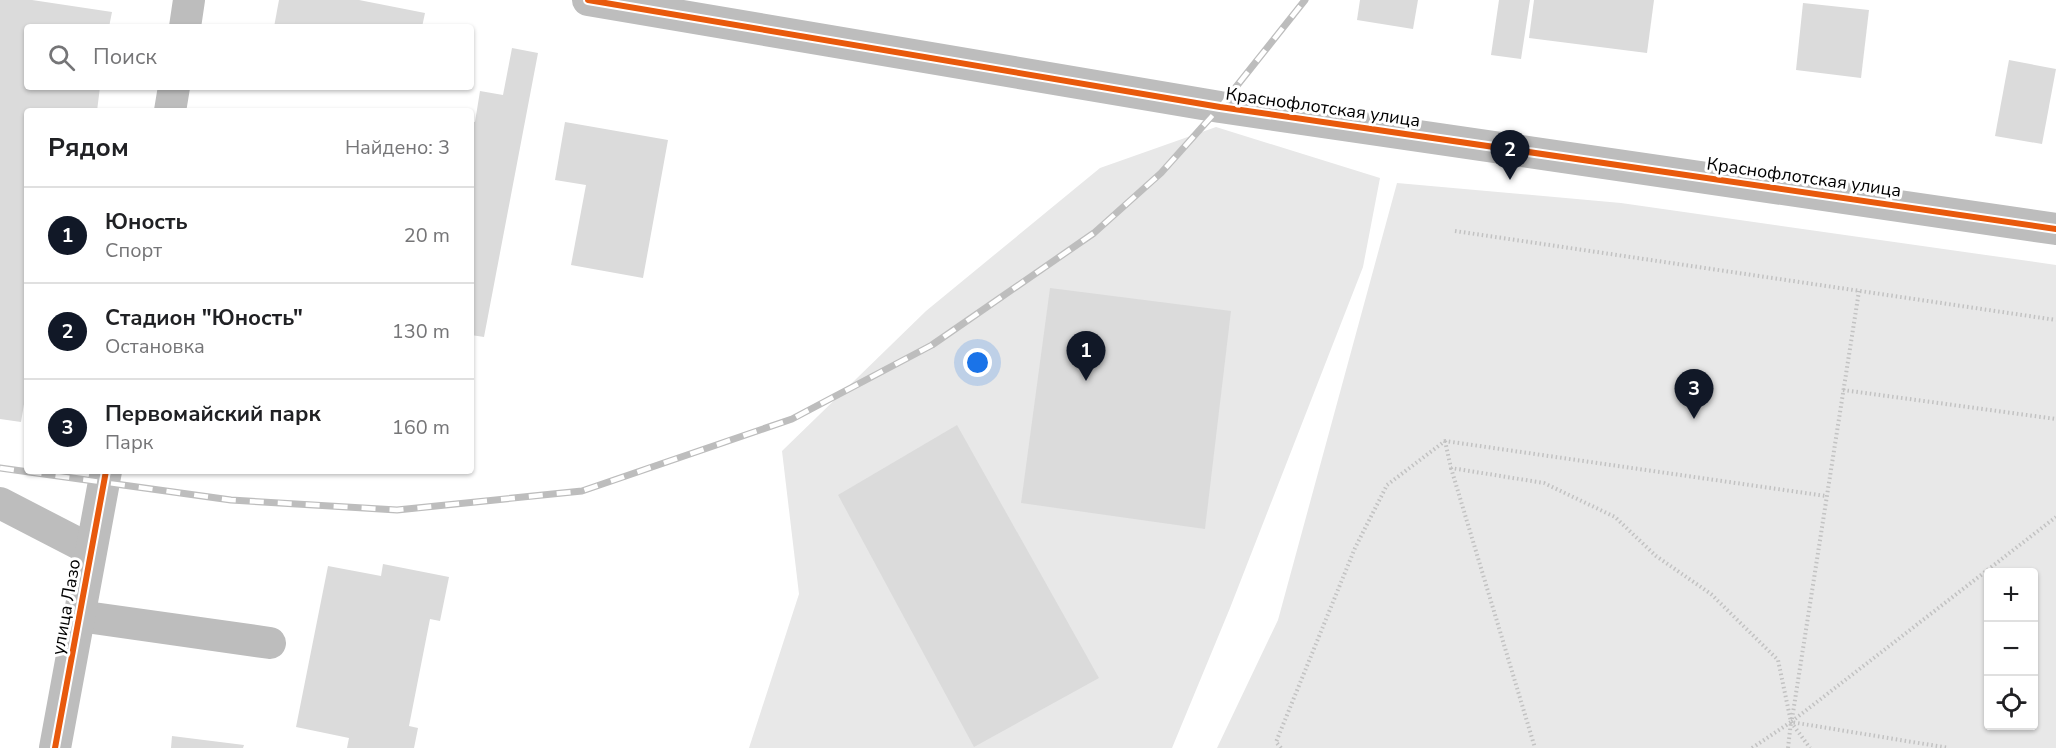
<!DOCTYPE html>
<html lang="ru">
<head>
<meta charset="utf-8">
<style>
  body { margin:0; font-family:"Nunito Sans",sans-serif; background:#f6f6f6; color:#202124 }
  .controls { position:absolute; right:18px; bottom:18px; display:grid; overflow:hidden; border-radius:6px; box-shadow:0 2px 4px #0004 }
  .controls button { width:54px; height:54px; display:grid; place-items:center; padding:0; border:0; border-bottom:2px solid #e0e0e0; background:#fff; color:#202124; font:30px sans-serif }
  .you { position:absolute; left:978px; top:363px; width:21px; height:21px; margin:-15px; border:4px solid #fff; border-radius:50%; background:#1a73e8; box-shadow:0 0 0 9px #1a73e833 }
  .badge { display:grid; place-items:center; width:39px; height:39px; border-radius:50%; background:#111827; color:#fff; font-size:20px; font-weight:700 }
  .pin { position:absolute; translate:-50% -50px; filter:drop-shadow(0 2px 3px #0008) }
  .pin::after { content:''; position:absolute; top:32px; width:21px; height:18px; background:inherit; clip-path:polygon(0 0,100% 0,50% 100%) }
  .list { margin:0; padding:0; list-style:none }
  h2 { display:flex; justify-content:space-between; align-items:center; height:78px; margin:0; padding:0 24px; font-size:26px }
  h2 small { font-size:20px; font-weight:400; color:#757577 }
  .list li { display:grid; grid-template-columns:39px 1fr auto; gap:18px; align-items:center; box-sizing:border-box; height:96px; padding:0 24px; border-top:2px solid #e0e0e0 }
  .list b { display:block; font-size:22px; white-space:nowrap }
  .list p { margin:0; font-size:20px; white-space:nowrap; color:#757577 }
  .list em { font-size:20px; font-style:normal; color:#757577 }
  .icon { flex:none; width:33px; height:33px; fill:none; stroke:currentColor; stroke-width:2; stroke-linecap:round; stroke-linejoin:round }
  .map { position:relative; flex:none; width:2056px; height:748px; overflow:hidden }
  .search { position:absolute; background:#fff; box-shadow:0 2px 4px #0004; left:24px; top:24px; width:450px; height:66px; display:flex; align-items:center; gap:15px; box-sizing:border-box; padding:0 21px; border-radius:6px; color:#757577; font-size:22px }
  .panel { position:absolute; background:#fff; box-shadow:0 2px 4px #0004; left:24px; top:108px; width:450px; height:366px; border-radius:6px }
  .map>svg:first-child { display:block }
</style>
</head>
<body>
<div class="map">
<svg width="2056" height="748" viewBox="0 0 2056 748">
  <rect width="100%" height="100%" fill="#fff"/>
  <g fill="#e8e8e8" fill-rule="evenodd">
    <path d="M 1216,127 L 1380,178 L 1363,267 L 1230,608 L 1172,748 L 749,748 L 799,594 L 782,451 L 926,311 L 1100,168 Z"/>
    <path d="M 1397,183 L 1621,203 L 2056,265 L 2056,748 L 1217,748 L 1278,620 ZM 1988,572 L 2034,572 L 2034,726 L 1988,726 Z"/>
  </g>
  <g fill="#dbdbdb">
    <path d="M 0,0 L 32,0 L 112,12 L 109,27 L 27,27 L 27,87 L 100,87 L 97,111 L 27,111 L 27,386 L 21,422 L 0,419 Z"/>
    <path d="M 279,0 L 359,0 L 425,13 L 422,27 L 274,27 Z"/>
    <path d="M 1360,0 L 1418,0 L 1413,29 L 1357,20 Z"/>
    <path d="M 1499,0 L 1530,0 L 1521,59 L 1491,55 Z"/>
    <path d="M 1534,0 L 1654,0 L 1647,53 L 1529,38 Z"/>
    <path d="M 1803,3 L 1869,10 L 1861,78 L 1796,70 Z"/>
    <path d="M 512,48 L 538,53 L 484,337 L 471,335 L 471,121 L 475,122 L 480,91 L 503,95 Z"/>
    <path d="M 2009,60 L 2056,69 L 2042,144 L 1995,136 Z"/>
    <path d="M 565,122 L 668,140 L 643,278 L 571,265 L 586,185 L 555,180 Z"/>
    <path d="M 1050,288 L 1231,311 L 1205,529 L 1021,503 Z"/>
    <path d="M 957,425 L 1099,678 L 974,747 L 838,495 Z"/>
    <path d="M 383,564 L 449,577 L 440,621 L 430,619 L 409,726 L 418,728 L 414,748 L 347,748 L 349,738 L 296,727 L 328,566 L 381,576 Z"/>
    <path d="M 172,736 L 244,745 L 243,748 L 171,748 Z"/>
  </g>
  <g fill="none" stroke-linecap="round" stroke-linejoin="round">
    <g stroke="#c2c2c2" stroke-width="4" stroke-dasharray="1.5 3" stroke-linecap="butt">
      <path d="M 1455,231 L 2056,320"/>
      <path d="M 1843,390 L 2056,419"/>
      <path d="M 1445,441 L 1451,468 L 1544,483 L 1615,517 L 1656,556 L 1711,594 L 1778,660 L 1791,722 L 1810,748"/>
      <path d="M 1451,468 L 1535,748"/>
      <path d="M 1792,719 L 1859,291"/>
      <path d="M 1281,748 L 1276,742 L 1355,548 L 1387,485 L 1445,441 L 1826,496"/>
      <path d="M 1752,748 L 1791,722 L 1949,748"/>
      <path d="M 1788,748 L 1791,722 L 2056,517"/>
    </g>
    <g stroke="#bdbdbd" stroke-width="32">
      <path d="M 588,0 L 1220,107 L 2056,229"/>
      <path d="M 185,27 L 189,0"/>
      <path d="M 170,111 L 174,87"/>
      <path d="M 0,503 L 91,550"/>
      <path d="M 79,616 L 270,643"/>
      <path d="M 55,748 L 106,471"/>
    </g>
    <g stroke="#bdbdbd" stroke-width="7">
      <path id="rail" d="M 0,468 L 231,500 L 397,510 L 582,491 L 792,419 L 932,345 L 1094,233 L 1161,173 L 1220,107 L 1305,0"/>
    </g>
    <use href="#rail" stroke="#fff" stroke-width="4.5" stroke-dasharray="14" stroke-linecap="butt"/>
    <g stroke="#fff" stroke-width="10">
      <g id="cycleway">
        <path d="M 588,0 L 1220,107 L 2056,229"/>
        <path d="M 55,748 L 106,471"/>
      </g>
    </g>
    <use href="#cycleway" stroke="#e8590c" stroke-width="6"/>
  </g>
  <g text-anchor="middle" stroke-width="6" stroke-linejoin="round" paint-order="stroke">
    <g font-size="18" fill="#000" stroke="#fff">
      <text transform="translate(1323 107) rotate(8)" y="6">Краснофлотская улица</text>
      <text transform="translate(1804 177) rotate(8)" y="6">Краснофлотская улица</text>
      <text transform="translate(66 607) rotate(-80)" y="6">улица Лазо</text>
    </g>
  </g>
</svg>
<div class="controls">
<button>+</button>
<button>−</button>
<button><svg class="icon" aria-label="locate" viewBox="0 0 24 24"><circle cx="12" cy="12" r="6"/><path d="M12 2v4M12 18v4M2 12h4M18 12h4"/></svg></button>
</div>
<div class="you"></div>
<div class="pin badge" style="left:1086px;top:381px">1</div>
<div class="pin badge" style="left:1510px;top:180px">2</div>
<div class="pin badge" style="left:1694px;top:419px">3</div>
<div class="search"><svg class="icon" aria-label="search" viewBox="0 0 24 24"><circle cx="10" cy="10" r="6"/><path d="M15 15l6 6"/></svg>Поиск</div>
<section class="panel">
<h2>Рядом<small>Найдено: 3</small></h2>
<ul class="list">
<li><span class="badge">1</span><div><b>Юность</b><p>Спорт</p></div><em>20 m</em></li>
<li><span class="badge">2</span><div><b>Стадион &quot;Юность&quot;</b><p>Остановка</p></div><em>130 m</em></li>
<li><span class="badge">3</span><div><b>Первомайский парк</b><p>Парк</p></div><em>160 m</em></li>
</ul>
</section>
</div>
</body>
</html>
